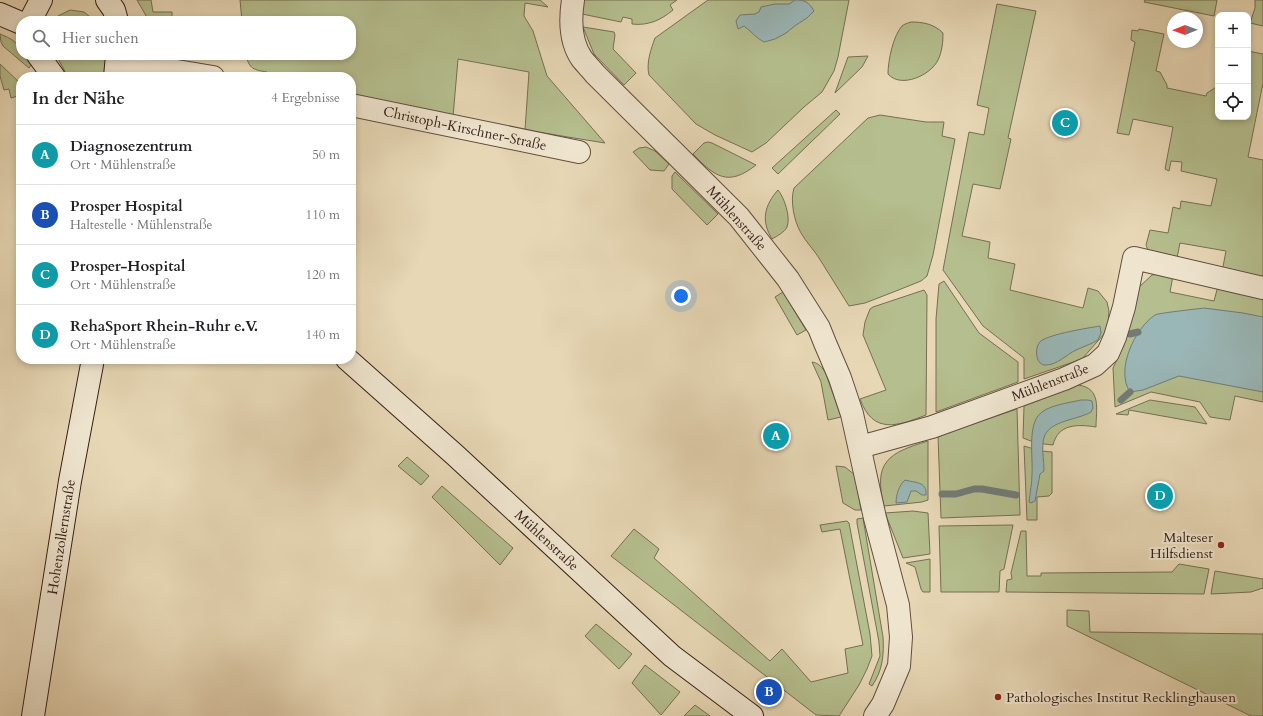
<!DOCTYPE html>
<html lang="de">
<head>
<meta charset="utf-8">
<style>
  body { margin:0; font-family:Cardo,serif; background:#f2f2f2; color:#202124 }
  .controls { position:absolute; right:12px; top:12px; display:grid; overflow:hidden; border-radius:8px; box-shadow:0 2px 6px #0003 }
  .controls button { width:36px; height:36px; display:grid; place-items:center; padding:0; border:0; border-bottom:1px solid #e0e0e0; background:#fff; color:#202124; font:20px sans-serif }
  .compass { position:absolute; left:1167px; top:12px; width:36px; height:36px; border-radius:50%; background:#fff; box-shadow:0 2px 6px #0003; rotate:269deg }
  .you { position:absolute; left:681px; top:296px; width:14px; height:14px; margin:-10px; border:3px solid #fff; border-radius:50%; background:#1a73e8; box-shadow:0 0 0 6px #1a73e833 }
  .badge { display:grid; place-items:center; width:26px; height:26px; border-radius:50%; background:#0b8043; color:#fff; font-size:13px; font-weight:700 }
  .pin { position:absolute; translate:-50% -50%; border:2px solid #fff; box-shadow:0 1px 4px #0006 }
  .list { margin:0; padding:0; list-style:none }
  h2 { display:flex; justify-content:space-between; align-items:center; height:52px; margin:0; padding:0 16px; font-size:17px }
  h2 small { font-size:13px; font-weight:400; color:#757577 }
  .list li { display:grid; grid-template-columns:26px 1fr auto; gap:12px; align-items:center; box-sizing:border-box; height:60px; padding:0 16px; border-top:1px solid #e0e0e0 }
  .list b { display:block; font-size:15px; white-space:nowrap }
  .list p { margin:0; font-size:13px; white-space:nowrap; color:#757577 }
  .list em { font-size:13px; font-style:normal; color:#757577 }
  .icon { flex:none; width:22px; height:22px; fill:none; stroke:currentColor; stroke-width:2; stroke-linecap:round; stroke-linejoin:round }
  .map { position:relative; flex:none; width:1263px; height:716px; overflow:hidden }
  .search { position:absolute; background:#fff; box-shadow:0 2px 6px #0003; left:16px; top:16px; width:340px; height:44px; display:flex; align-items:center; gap:10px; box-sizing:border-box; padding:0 14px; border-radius:16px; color:#757577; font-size:15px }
  .panel { position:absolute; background:#fff; box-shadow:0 2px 6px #0003; left:16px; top:72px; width:340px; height:292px; border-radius:16px }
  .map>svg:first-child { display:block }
</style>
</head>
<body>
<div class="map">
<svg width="1263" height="716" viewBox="0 0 1263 716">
  <rect width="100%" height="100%" fill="#e7d7b5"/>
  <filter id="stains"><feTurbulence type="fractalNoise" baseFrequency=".005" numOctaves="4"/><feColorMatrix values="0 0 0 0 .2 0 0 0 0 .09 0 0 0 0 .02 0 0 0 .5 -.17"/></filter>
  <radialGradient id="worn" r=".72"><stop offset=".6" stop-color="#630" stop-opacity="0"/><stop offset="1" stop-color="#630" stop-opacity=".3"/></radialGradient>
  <g fill="#b5be8e" stroke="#766f53">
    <path d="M 137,0 L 151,0 L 153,12 L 172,12 L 172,21 L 149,21 Z"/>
    <path d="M 240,0 L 540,0 L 548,7 L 525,3 L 524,16 L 533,31 L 547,76 L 605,143 L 525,130 L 529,72 L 458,59 L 453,117 L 351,95 L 351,77 L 267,77 L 267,72 C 254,70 249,69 246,55 L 351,55 L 351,21 L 242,21 Z"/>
    <path d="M 583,0 L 677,0 L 670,5 L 673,10 C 661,20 648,26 632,24 L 632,19 L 623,17 L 621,22 L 582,14 Z"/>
    <path d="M 708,0 L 849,0 L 838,57 L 834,71 L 822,92 L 804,107 L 766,143 L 752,152 L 715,135 L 696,124 L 649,75 C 646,63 651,49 655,38 Z"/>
    <path d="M 1145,0 L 1217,0 L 1214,16 L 1144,2 Z"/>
    <path d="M 1255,0 L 1263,0 L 1263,26 L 1250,23 L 1255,8 Z"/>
    <path d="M 997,4 L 1036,11 L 1008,138 L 1011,139 L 1000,189 L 973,184 L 962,236 L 990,242 L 988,258 L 1015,264 L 1010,290 L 1083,308 L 1088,288 L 1098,291 L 1107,302 L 1109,311 L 1108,323 L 1104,334 L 1082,359 L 1024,379 L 1024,358 L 983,326 L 943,270 L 969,132 L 984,135 L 989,108 L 977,105 Z"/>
    <path d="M 70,10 L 84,12 L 95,21 L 55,21 L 58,16 Z"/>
    <path d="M 911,22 C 923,22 934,24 943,33 C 943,42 942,52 938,60 C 931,75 901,89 888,74 C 888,61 893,36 902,26 C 904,24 908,23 911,22 Z"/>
    <path d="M 583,27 L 614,32 L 615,35 L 613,49 L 636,73 L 624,85 L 594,54 Z"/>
    <path d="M 1139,29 L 1164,34 L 1156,71 L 1160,72 L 1167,85 L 1167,88 L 1206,96 L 1207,93 L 1218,86 L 1218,117 L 1248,117 L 1248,51 L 1263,54 L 1263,83 L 1248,157 L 1263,160 L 1263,279 L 1222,272 L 1226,251 L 1180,243 L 1177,258 L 1149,253 L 1146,245 L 1150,230 L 1168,233 L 1173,207 L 1180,209 L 1181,201 L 1211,206 L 1217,179 L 1181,171 L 1182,162 L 1171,161 L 1169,171 L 1165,169 L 1173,127 L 1133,119 L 1129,135 L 1117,133 L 1135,42 L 1131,40 L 1132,30 L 1138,31 Z"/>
    <path d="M 0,34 C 10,38 21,43 21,55 L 25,55 L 31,65 L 29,68 L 3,46 L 1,42 Z"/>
    <path d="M 56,55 L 106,55 L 105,77 L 68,77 Z"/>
    <path d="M 868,56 L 862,67 L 835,93 L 848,57 Z"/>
    <path d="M 0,64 L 21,84 L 21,95 L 11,98 L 9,89 L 4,90 L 0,76 Z"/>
    <path d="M 836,110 L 840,114 L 778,174 L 772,168 Z"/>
    <path d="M 880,115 L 926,122 L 944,122 L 942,136 L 955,139 L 933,255 L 927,276 L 921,281 L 896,291 L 865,303 L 849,306 C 839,290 829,274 819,258 C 814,250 806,242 801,233 C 794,221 790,201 794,188 L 868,118 Z"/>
    <path d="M 708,142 L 712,143 L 756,165 C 728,187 715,177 693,154 L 704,143 Z"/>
    <path d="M 646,147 L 655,151 L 669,164 L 664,171 L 650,170 L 633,152 L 639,148 Z"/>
    <path d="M 675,172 L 718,214 L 707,225 L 672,189 L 672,176 Z"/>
    <path d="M 778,190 C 784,197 791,217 787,227 C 785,232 777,236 772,239 C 761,221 764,206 778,190 Z"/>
    <path d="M 1159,274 L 1173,276 L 1170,292 L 1214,301 L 1218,286 L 1263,296 L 1263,402 L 1235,396 L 1230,420 L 1210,417 L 1200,402 L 1151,392 L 1115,407 L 1113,368 L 1124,345 L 1137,289 L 1152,275 Z"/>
    <path d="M 944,281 L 979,333 L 1018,362 L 1018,382 L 936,412 L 936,319 L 939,284 Z"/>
    <path d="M 924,290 L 927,295 L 926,415 C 898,426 873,435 860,399 L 886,390 L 863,335 L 865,322 L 870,309 L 873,307 Z"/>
    <path d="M 783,292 L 806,330 L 797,335 L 775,297 Z"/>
    <path d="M 812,362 C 819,363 823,368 826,374 L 841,417 L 828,420 L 821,382 Z"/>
    <path d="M 1078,385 C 1102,388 1096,410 1096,427 C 1077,424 1058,424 1053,445 L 1036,443 L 1023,438 L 1024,406 Z"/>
    <path d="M 1150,400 L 1195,407 L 1207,424 L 1129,410 L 1128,415 L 1116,414 Z"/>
    <path d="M 1017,409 L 1020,515 L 941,518 L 938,436 Z"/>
    <path d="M 928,441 L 928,500 L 922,502 L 884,506 C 873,462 888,453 928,441 Z"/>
    <path d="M 1024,446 L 1041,451 L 1052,452 L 1052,493 L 1049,496 L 1037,497 L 1037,520 L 1027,520 Z"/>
    <path d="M 407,457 L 429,476 L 421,485 L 398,466 Z"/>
    <path d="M 836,466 L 845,467 L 855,475 L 861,510 L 855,510 L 843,503 Z"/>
    <path d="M 442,486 L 513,548 L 500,565 L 432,497 Z"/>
    <path d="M 913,511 L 928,513 L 930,554 L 903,558 L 885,513 Z"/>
    <path d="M 863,518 L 883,637 C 884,654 883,670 872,686 L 869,684 L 880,656 L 879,642 L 857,523 L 857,519 Z"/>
    <path d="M 847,521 L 849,523 L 870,634 L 872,656 L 867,669 L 859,685 L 839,716 L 816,715 L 611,556 L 634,529 L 659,549 L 654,558 L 770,661 L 782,649 L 811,682 L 848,673 L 845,649 L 863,645 L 840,529 L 822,532 L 820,525 Z"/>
    <path d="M 1013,525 L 1004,569 L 1000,571 L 999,592 L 941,592 L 939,526 Z"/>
    <path d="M 1021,531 L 1026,531 L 1027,576 L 1041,576 L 1041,573 L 1172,572 L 1179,564 L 1209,569 L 1204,594 L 1006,592 L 1007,580 L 1012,579 L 1011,573 Z"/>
    <path d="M 930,559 L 930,592 L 923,592 L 921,589 L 915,567 L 906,563 Z"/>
    <path d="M 1215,571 L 1263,579 L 1263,588 L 1251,592 L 1211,594 Z"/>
    <path d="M 1067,610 L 1089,611 L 1090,632 L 1263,634 L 1263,716 L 1251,716 L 1067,626 Z"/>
    <path d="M 596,624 L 632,654 L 619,669 L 585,636 Z"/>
    <path d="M 645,665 L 680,692 L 661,715 L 632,683 Z"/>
    <path d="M 695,705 L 710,716 L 684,716 Z"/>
  </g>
  <g fill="#9ab7b7" stroke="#727b77">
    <path d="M 795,0 C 805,0 809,2 814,11 L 807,18 L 796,25 L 786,33 L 775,39 L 764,42 C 756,38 751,31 744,26 L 738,29 L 736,21 L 740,15 L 755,14 L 759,12 L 761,7 L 775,4 L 789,4 Z"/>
    <path d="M 1204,308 L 1243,313 L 1263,317 L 1263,392 L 1179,376 L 1143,390 L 1130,392 C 1115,370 1135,328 1155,315 C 1158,313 1197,309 1204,308 Z"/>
    <path d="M 1100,326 L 1101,333 L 1098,340 C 1091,344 1083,347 1076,350 C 1066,355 1057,365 1046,365 C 1035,366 1034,346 1041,341 C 1050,334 1088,328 1100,326 Z"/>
    <path d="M 1081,400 L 1088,400 L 1092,401 L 1093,408 L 1091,412 C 1076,421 1044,420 1043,443 C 1042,452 1044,461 1044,471 L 1040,474 L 1035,501 L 1031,503 L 1029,502 C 1030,492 1032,483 1032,474 C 1033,458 1028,429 1038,416 C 1046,405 1069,403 1081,400 Z"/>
    <path d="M 905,480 C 915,483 927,481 926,495 L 922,495 L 916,491 L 911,491 L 907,502 L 896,503 C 896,495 899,485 905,480 Z"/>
  </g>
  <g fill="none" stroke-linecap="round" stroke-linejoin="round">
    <g stroke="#727b77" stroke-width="7">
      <path d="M 1130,334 L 1138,332"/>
      <path d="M 1121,400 L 1130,392"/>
      <path d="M 942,494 L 956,494 L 974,489 L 982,489 L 1016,495"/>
    </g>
    <g stroke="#624e3f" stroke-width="24">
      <g id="street">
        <path d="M 573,0 C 570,19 570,42 582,59 C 586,64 591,69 595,74 L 739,217 L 788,279 L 819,328 L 825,343 L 840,378 L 852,414 L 875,518 L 898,605 L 901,637 L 899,666 L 883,704 L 875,716"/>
        <path d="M 117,61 L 213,77"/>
        <path d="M 351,105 L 579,152"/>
        <path d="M 860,447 L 932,427 L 1064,379 L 1095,365 L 1108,353 L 1115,337 L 1124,307 L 1134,258 L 1263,288"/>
      </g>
    </g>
    <g stroke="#362018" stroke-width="24">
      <g id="secondary">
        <path d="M 107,0 L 114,10 L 117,21"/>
        <path d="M 0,14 L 21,23"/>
        <path d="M 30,21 L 41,0"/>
        <path d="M 38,55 L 54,77"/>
        <path d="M 115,77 L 117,55"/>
        <path d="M 347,359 L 455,455 L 672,656 L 752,716"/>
        <path d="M 33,716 L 70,481 L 93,359"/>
      </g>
    </g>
    <use href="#street" stroke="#efe5cf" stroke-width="22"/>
    <use href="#secondary" stroke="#efe5cf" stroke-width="22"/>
  </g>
  <g fill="#8f2418" stroke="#efe5cf" stroke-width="1.5">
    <circle cx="1221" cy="545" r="4"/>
    <circle cx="998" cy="697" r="4"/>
  </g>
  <g text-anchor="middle" stroke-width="4" stroke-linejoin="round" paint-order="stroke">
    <g font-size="14" fill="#362018" stroke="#efe5cf">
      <text transform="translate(465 128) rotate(12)" y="5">Christoph-Kirschner-Straße</text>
      <text transform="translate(737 218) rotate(48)" y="5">Mühlenstraße</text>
      <text transform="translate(1050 382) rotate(-21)" y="5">Mühlenstraße</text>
      <text transform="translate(61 537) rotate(-81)" y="5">Hohenzollernstraße</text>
      <text transform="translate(547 540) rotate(43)" y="5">Mühlenstraße</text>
    </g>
    <g font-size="14" fill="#362018" stroke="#efe5cf" text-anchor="end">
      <text x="1213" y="542">Malteser<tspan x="1213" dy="16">Hilfsdienst</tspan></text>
      <text x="1006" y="702" text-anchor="start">Pathologisches Institut Recklinghausen</text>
    </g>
  </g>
  <rect width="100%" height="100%" filter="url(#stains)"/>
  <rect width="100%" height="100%" fill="url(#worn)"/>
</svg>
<div class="controls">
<button>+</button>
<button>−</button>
<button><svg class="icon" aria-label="locate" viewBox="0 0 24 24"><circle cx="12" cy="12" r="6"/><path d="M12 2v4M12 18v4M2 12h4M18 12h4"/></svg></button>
</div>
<svg class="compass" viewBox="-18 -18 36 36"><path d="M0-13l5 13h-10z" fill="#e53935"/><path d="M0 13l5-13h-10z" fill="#757577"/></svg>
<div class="you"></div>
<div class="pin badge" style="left:776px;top:436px;background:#0f9aa8">A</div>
<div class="pin badge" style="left:769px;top:692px;background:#1a4fb4">B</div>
<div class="pin badge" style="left:1065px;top:123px;background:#0f9aa8">C</div>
<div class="pin badge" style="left:1160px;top:496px;background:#0f9aa8">D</div>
<div class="search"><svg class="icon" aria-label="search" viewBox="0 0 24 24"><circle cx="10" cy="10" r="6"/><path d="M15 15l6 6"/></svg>Hier suchen</div>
<section class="panel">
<h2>In der Nähe<small>4 Ergebnisse</small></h2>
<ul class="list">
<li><span class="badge" style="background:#0f9aa8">A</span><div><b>Diagnosezentrum</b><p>Ort · Mühlenstraße</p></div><em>50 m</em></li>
<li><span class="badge" style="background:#1a4fb4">B</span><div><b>Prosper Hospital</b><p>Haltestelle · Mühlenstraße</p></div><em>110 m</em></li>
<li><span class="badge" style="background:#0f9aa8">C</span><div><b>Prosper-Hospital</b><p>Ort · Mühlenstraße</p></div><em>120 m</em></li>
<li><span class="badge" style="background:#0f9aa8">D</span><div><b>RehaSport Rhein-Ruhr e.V.</b><p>Ort · Mühlenstraße</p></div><em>140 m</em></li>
</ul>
</section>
</div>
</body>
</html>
